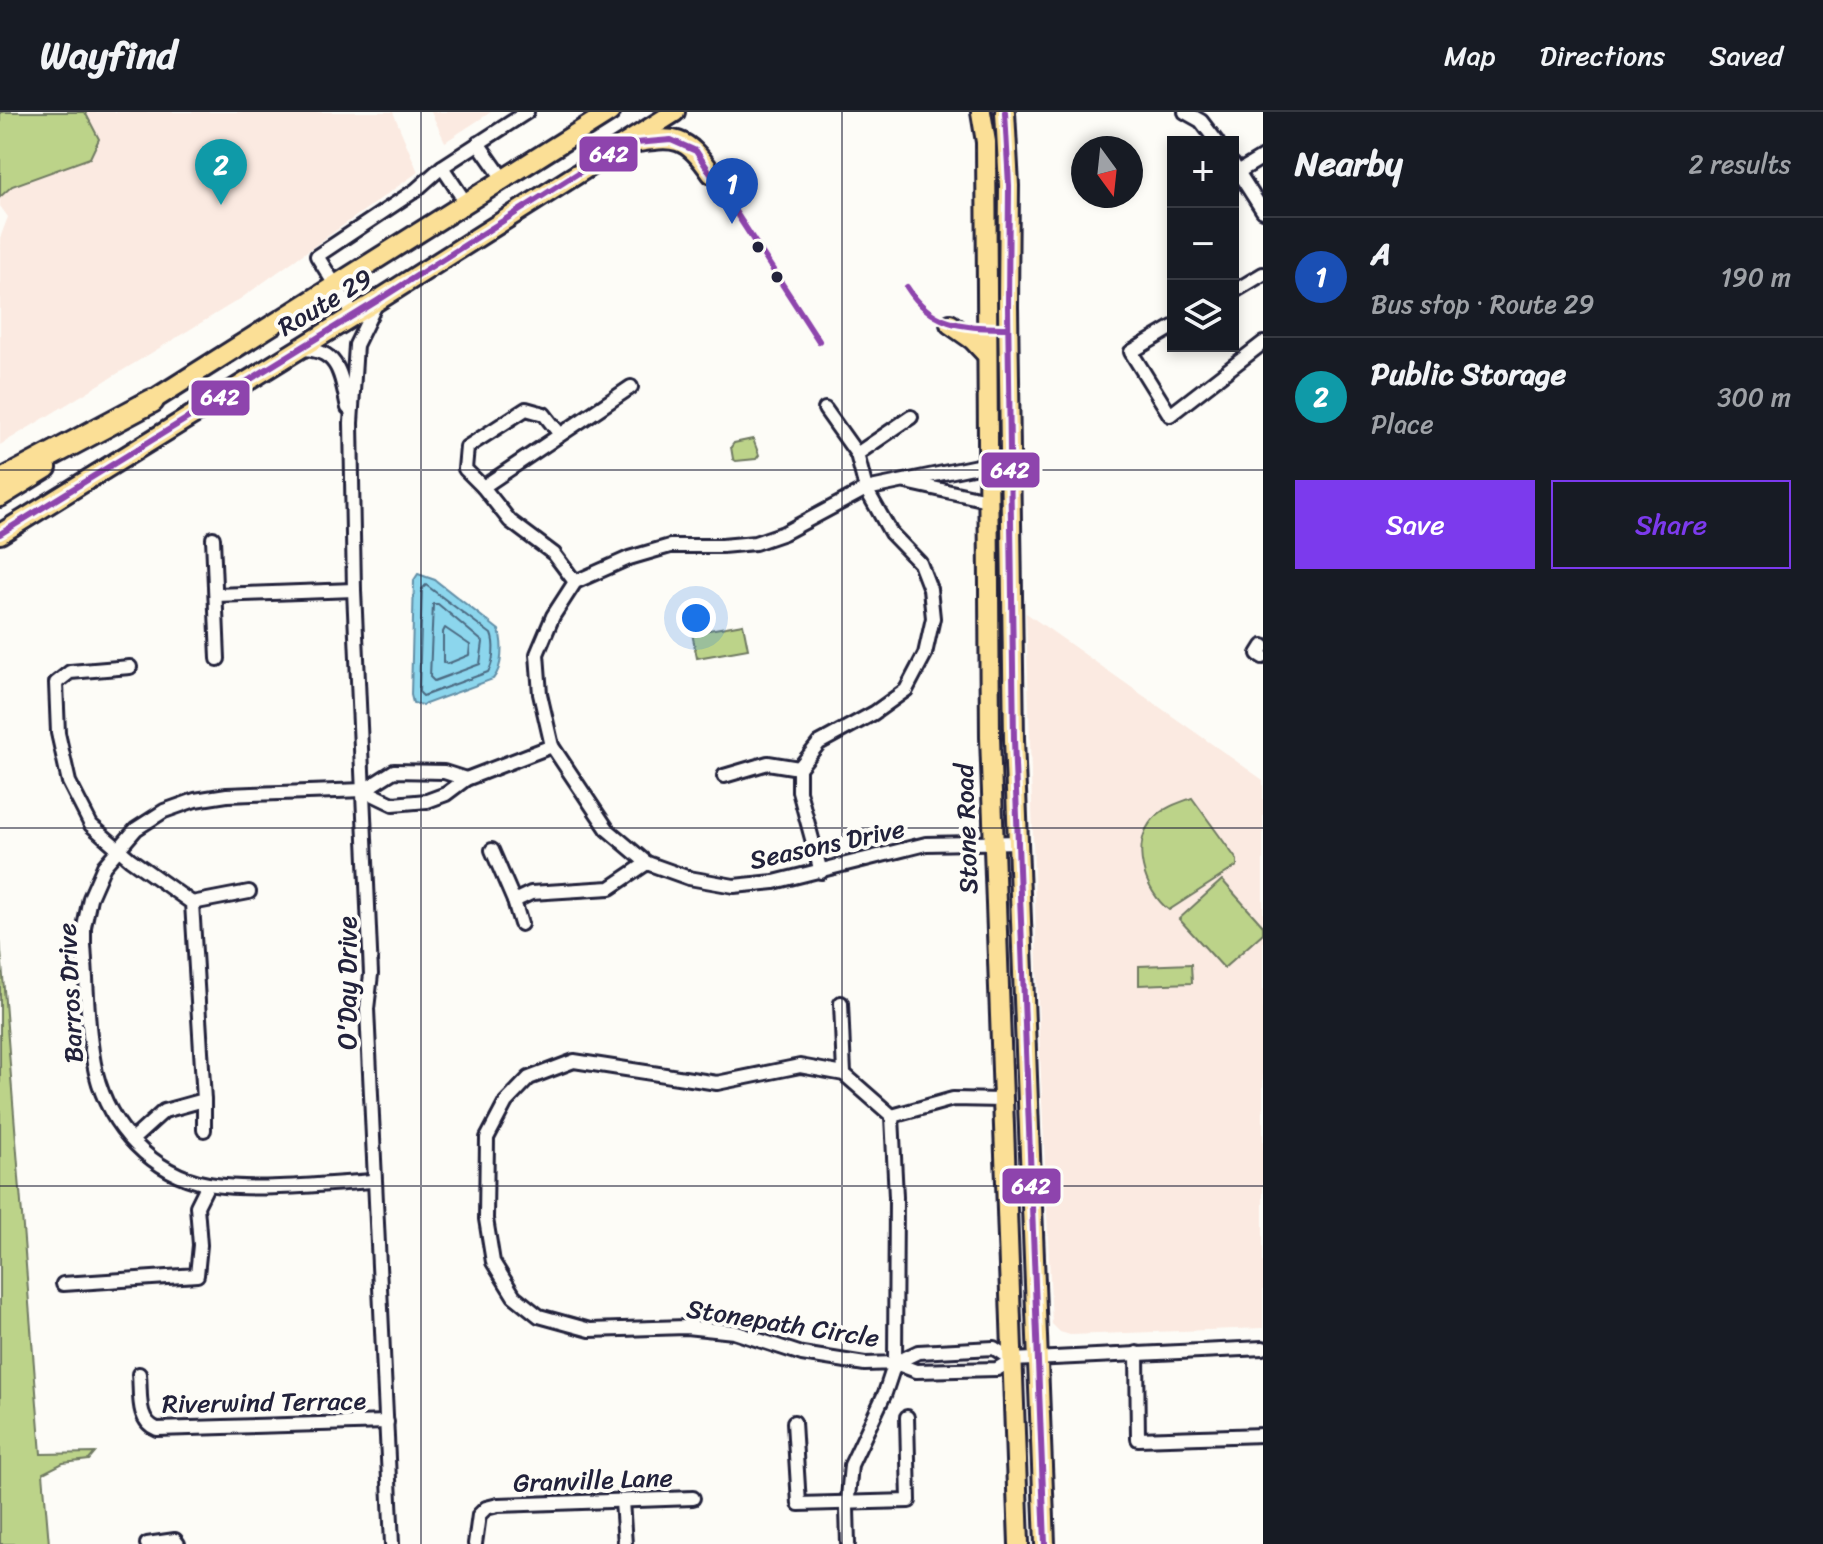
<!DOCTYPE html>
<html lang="en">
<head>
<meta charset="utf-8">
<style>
  body { margin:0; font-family:Sriracha,sans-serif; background:#20242c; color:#f1f3f6 }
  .controls { position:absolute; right:24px; top:24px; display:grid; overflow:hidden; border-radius:0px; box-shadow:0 4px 12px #0003 }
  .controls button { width:72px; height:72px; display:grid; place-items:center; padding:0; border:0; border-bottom:2px solid #363941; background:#171b24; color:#f1f3f6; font:40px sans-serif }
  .compass { position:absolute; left:1071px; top:24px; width:72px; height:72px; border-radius:50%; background:#171b24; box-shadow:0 4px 12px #0003; rotate:165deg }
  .you { position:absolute; left:696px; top:506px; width:28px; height:28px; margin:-20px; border:6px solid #fff; border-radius:50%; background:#1a73e8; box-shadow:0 0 0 12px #1a73e833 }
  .badge { display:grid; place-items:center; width:52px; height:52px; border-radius:50%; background:#7c3aed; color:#fff; font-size:26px; font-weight:700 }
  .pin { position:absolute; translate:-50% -66px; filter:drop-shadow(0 2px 4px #0008) }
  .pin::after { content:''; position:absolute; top:42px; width:28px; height:24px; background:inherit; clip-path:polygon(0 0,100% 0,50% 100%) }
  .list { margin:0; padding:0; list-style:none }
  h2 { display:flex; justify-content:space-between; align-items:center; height:104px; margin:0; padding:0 32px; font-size:34px }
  h2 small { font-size:26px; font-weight:400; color:#9ea1a6 }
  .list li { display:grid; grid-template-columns:52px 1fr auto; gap:24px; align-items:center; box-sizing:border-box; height:120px; padding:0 32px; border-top:2px solid #363941 }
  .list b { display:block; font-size:30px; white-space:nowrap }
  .list p { margin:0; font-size:26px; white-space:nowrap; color:#9ea1a6 }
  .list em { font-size:26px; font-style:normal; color:#9ea1a6 }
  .actions { display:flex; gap:16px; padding:24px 32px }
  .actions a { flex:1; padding:18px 0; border:2px solid #7c3aed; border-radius:0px; text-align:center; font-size:28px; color:#7c3aed }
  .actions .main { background:#7c3aed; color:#fff }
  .icon { flex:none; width:44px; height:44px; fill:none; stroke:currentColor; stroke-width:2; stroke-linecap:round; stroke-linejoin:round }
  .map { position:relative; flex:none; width:1263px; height:1432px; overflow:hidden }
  header { display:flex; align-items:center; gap:48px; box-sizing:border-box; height:112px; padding:0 40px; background:#171b24; border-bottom:2px solid #363941 }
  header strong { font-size:38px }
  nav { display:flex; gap:44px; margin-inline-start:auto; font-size:28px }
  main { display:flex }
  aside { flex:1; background:#171b24 }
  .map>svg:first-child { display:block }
</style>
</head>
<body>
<header>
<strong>Wayfind</strong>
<nav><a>Map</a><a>Directions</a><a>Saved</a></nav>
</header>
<main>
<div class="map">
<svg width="1263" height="1432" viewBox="0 0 1263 1432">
  <rect width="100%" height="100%" fill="#fdfcf7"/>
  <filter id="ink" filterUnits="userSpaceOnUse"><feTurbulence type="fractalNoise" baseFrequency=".0125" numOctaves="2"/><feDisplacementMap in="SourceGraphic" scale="16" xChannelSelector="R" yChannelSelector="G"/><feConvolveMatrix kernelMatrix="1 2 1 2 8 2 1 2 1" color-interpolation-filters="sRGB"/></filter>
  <g filter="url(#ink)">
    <g fill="#fbeae1">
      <path d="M 85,0 L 393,0 L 418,60 L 240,187 L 0,333 L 0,126 L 8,105 L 0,94 L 0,85 L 12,74 L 90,46 L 99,27 Z"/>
      <path d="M 431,0 L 491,0 L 445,30 Z"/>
      <path d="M 1026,501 L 1263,668 L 1263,1216 L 1070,1223 L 1060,1220 L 1052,1212 L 1039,920 Z"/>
    </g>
    <g fill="#bcd389" stroke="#6f7a62" stroke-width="2">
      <path d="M 0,0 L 85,0 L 99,27 L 90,46 L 12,74 L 0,85 Z"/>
      <path d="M 753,327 L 759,343 L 756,347 L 736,349 L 733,347 L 731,335 L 734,331 Z"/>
      <path d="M 743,512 L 748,537 L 697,546 L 692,521 Z"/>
      <path d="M 1192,686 L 1237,748 L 1237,754 L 1169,798 C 1144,779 1130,733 1153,707 C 1163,696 1178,691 1192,686 Z"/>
      <path d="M 1222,768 L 1263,814 L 1263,821 L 1224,856 L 1179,807 Z"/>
      <path d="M 0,827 L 41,1342 L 95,1341 L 89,1348 L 63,1351 L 43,1361 L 49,1432 L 0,1432 Z"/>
      <path d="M 1191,852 L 1192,871 L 1139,873 L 1139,854 Z"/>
    </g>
    <path fill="#8cd6ed" stroke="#628ea6" stroke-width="2" d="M 418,462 L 435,468 L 499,518 C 503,533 503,555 493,567 L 423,593 L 413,591 L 411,583 L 414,468 Z"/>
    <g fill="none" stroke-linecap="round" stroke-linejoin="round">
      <g stroke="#4c6a82" stroke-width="2">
        <path d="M 426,473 L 491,522 C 495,531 494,551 488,560 L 423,584 L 419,580 L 422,477 Z"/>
        <path d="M 433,492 L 438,492 L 483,530 L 480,552 L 434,569 L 430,565 Z"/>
        <path d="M 445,516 L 470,533 L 469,543 L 447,552 L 443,550 L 443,520 Z"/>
      </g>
      <g stroke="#22223b" stroke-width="18">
        <g id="street">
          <path d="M 1185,0 L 1201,9 L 1217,30"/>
          <path d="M 478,31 L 504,68"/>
          <path d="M 1233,52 L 1263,99"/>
          <path d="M 442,55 L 466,91"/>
          <path d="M 1238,60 L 1263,45"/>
          <path d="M 1233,180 L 1263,162"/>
          <path d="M 377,190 L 356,233 L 351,311 L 354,478 L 371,862 L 367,897 L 392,1432"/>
          <path d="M 354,203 L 317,144 L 416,78 L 442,55 L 527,0"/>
          <path d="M 1173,215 L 1131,240 L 1170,303 L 1263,231"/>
          <path d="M 301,237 C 340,237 341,264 348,296"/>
          <path d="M 825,297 L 857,342"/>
          <path d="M 559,321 L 544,302 L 526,297 L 467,335 L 465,357 L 483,375 L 631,275"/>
          <path d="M 987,352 L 866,377 L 784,421 L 755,431 L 722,434 L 670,434 L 629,446 L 575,470 L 553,504 L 537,542 L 540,582 L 552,634 L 608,718 L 647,751 L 689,766 L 734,774 L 774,770 L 926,732 L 1020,730"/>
          <path d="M 906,370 L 987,388"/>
          <path d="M 483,375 L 510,409 L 554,442 L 575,470"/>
          <path d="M 213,426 L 218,547"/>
          <path d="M 216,483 L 354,478"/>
          <path d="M 1263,534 L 1258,542 L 1263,545"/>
          <path d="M 130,555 L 70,560 L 56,571 L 58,621 L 69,670 L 91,713 L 130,747 L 192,791 L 204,988 L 164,999 L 132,1028"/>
          <path d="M 724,664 L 768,651 L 799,656"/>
          <path d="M 364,678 L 394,659 L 444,660 L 466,667"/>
          <path d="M 492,738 L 514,789 L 521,812"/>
          <path d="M 821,760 L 799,679 L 799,656 L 819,631 L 874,601 L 906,578 L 925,542 L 933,506 L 930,477 L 920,451 L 891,421 L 866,377 L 857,342 L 911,305"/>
          <path d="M 514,789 L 531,781 L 610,776 L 647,751"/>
          <path d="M 192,791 L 249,780"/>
          <path d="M 841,891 L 844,962"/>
          <path d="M 204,988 L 204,1018"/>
          <path d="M 892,1004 L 953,987 L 1002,988"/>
          <path d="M 374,1069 C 324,1072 257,1080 208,1072 C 152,1062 109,1014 96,961 C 87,923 87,872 84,833 L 84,815 L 90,786 L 104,754 L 136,717 L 164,699 L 195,688 L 227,683 L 364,678 L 393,692 L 427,689 L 446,682 L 466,667 L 552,634"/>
          <path d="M 63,1172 L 197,1163 L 200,1133 L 197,1094 L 208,1072"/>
          <path d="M 1137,1241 L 1138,1327 L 1263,1323"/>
          <path d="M 895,1251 L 916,1259 L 997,1257 L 1012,1248 L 1263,1236"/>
          <path d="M 139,1262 C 141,1281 136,1309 157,1317 L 387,1310"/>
          <path d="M 794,1310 L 799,1392 L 909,1389 L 907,1305"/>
          <path d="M 622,1389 L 625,1432"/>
          <path d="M 147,1432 L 175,1428 L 178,1432"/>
          <path d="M 475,1432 L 479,1403 L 486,1396 L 498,1393 L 693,1386"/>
          <path d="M 848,1432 L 847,1397 L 851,1353 L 885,1281 L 895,1251 L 896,1085 L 892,1004 L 844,962 L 800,954 L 717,971 L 574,949 L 529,966 L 506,990 L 487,1026 L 486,1107 L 493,1150 L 514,1184 L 539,1204 L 590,1218 L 686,1215 L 734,1220 L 802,1242 L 865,1252 L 895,1251 L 918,1240 L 994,1236 L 1012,1248"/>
        </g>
      </g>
      <g stroke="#22223b" stroke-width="24">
        <g id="primary">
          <path d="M 981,0 L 986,30 L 990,625 L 1019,1432"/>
          <path d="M 1005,0 L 1009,74 L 1008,195 L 1014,627 L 1045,1432"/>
          <path d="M 631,31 C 676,24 685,23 712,62"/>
          <path d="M 950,212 L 973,228 L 987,243"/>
          <path d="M 142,295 L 610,0"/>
          <path d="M 0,385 L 47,356"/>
          <path d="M 0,422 L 377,189 L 675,0"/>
        </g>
      </g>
      <g stroke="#22223b" stroke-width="28">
        <path id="highway" d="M 0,370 L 152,289"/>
      </g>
      <use href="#street" stroke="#fdfcf7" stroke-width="12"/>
      <use href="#primary" stroke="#fbdf96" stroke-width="18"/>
      <use href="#highway" stroke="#fbdf96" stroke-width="22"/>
      <g stroke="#fdfcf7" stroke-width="12">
        <g id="bus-1">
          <path d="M 1005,0 L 1009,74 L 1008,195 L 1014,627 L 1045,1432"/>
          <path d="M 907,175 C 933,216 963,215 1008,216"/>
          <path d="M 0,422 L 377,189 L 624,32 L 671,28 L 696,39 L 819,229"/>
        </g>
      </g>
      <use href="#bus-1" stroke="#8e44ad" stroke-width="6"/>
    </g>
  </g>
  <path fill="none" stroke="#22223b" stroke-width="2" stroke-opacity="0.55" d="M 421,0 L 421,1432M 842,0 L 842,1432M 0,358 L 1263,358M 0,716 L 1263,716M 0,1074 L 1263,1074"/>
  <g fill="#22223b" stroke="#fdfcf7" stroke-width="3">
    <circle cx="758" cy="135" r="7"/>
    <circle cx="777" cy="165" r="7"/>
  </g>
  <g text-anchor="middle" stroke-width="8" stroke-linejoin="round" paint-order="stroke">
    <g font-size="26" fill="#22223b" stroke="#fdfcf7">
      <text transform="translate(325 190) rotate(-31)" y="9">Route 29</text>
      <text transform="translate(966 717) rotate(-92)" y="9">Stone Road</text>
      <text transform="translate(827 732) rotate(-12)" y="9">Seasons Drive</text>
      <text transform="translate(347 871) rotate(-90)" y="9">O'Day Drive</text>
      <text transform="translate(70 881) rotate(-93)" y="9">Barros Drive</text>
      <text transform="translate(783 1211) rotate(9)" y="9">Stonepath Circle</text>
      <text transform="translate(264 1290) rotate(-1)" y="9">Riverwind Terrace</text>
      <text transform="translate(593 1368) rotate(-2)" y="9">Granville Lane</text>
    </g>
  </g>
  <g stroke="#fdfcf7" stroke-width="3">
    <rect x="578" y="23" width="61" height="38" rx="8" fill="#8e44ad"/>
    <rect x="190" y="267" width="61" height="38" rx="8" fill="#8e44ad"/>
    <rect x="980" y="339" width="61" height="38" rx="8" fill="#8e44ad"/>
    <rect x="1001" y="1055" width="61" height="38" rx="8" fill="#8e44ad"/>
  </g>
  <g font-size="22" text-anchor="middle" font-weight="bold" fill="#fff">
    <text x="609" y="50">642</text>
    <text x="220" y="293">642</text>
    <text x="1010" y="366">642</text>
    <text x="1031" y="1082">642</text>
  </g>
</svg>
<div class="controls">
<button>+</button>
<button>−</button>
<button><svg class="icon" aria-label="layers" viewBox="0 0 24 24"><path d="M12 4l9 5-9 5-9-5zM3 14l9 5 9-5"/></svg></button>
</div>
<svg class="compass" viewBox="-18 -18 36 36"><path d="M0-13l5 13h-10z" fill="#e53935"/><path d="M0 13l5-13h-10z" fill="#9ea1a6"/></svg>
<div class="you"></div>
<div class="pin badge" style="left:732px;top:112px;background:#1a4fb4">1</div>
<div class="pin badge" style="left:221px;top:93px;background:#0f9aa8">2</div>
</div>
<aside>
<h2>Nearby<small>2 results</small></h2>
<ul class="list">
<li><span class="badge" style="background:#1a4fb4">1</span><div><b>A</b><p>Bus stop · Route 29</p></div><em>190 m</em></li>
<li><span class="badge" style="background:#0f9aa8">2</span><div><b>Public Storage</b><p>Place</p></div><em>300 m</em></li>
</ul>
<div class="actions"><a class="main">Save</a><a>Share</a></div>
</aside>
</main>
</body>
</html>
